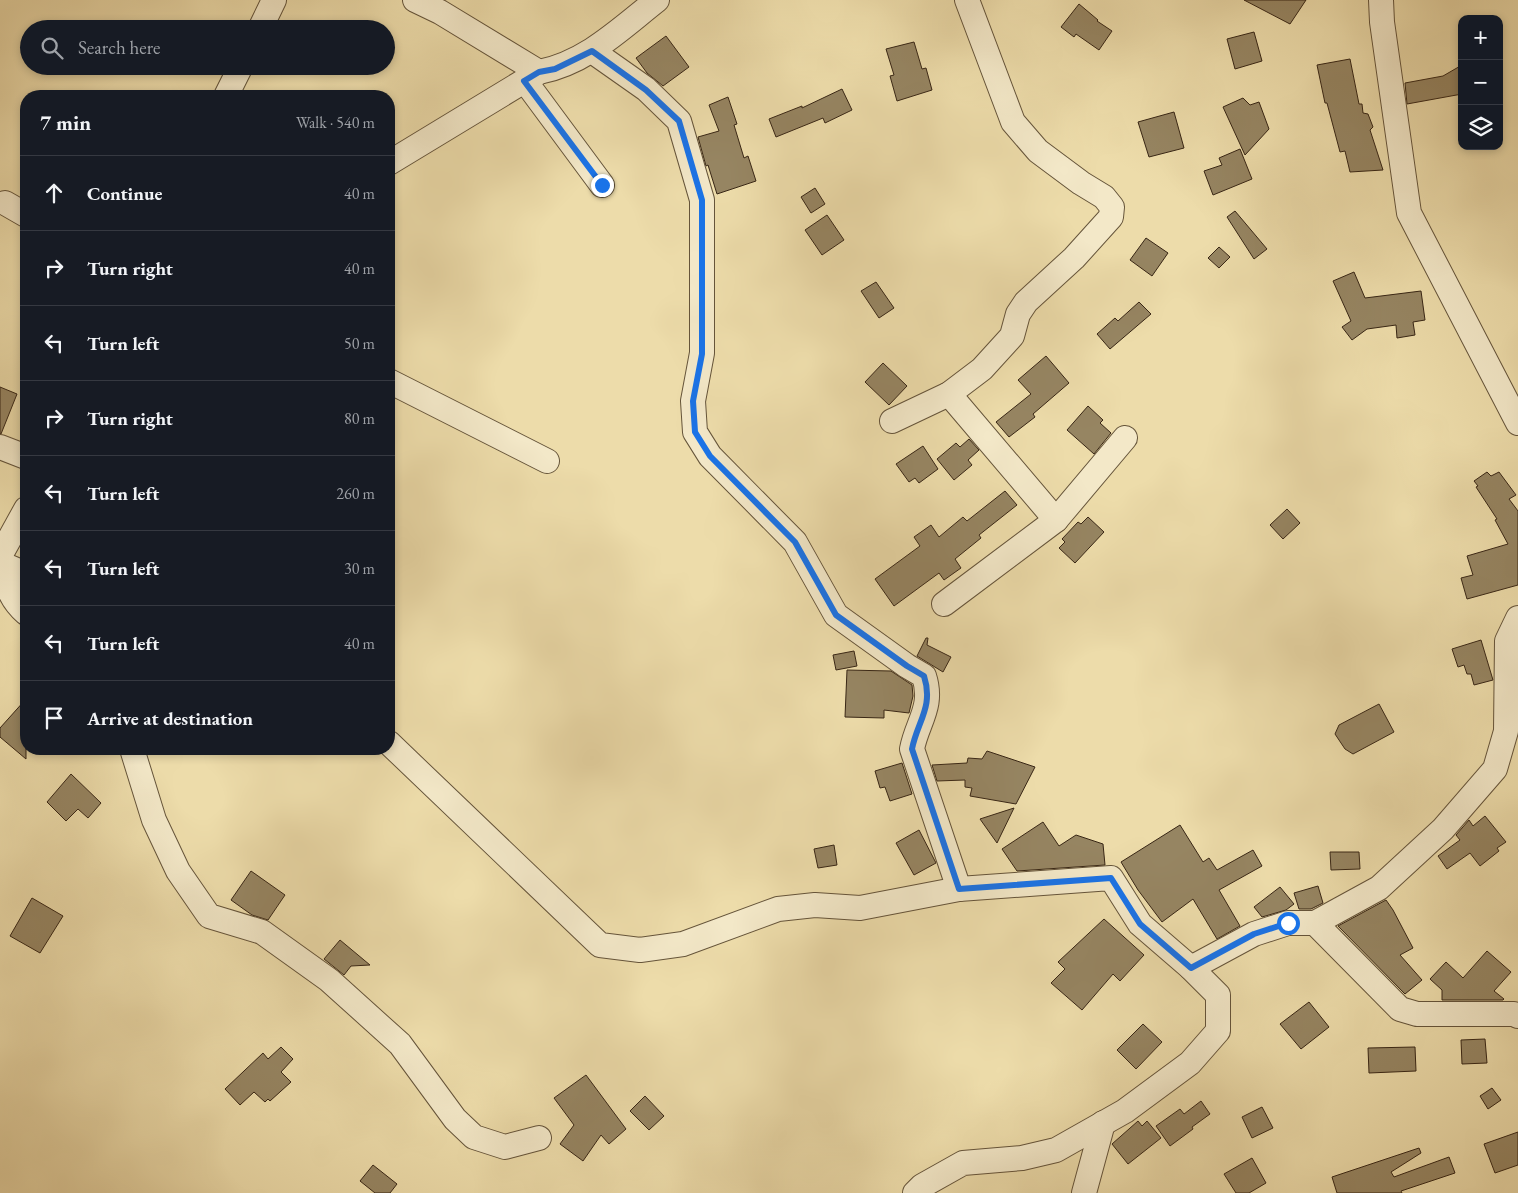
<!DOCTYPE html>
<html lang="en">
<head>
<meta charset="utf-8">
<style>
  body { margin:0; font-family:"EB Garamond",serif; background:#20242c; color:#f1f3f6 }
  .controls { position:absolute; right:15px; top:15px; display:grid; overflow:hidden; border-radius:10px; box-shadow:0 2px 8px #0003 }
  .controls button { width:45px; height:45px; display:grid; place-items:center; padding:0; border:0; border-bottom:1px solid #363941; background:#171b24; color:#f1f3f6; font:25px sans-serif }
  .stop { position:absolute; width:15px; height:15px; margin:-11px; border:4px solid #1a73e8; border-radius:50%; background:#fff }
  .stop.end { background:#1a73e8; border-color:#fff; box-shadow:0 1px 5px #0008 }
  .list { margin:0; padding:0; list-style:none }
  h2 { display:flex; justify-content:space-between; align-items:center; height:65px; margin:0; padding:0 20px; font-size:21px }
  h2 small { font-size:16px; font-weight:400; color:#9ea1a6 }
  .list li { display:grid; grid-template-columns:32px 1fr auto; gap:15px; align-items:center; box-sizing:border-box; height:75px; padding:0 20px; border-top:1px solid #363941 }
  .list b { display:block; font-size:19px; white-space:nowrap }
  .list em { font-size:16px; font-style:normal; color:#9ea1a6 }
  .icon { flex:none; width:28px; height:28px; fill:none; stroke:currentColor; stroke-width:2; stroke-linecap:round; stroke-linejoin:round }
  .map { position:relative; flex:none; width:1518px; height:1193px; overflow:hidden }
  .search { position:absolute; background:#171b24; box-shadow:0 2px 8px #0003; left:20px; top:20px; width:375px; height:55px; display:flex; align-items:center; gap:12px; box-sizing:border-box; padding:0 18px; border-radius:28px; color:#9ea1a6; font-size:19px }
  .panel { position:absolute; background:#171b24; box-shadow:0 2px 8px #0003; left:20px; top:90px; width:375px; height:665px; border-radius:20px }
  .map>svg:first-child { display:block }
</style>
</head>
<body>
<div class="map">
<svg width="1518" height="1193" viewBox="0 0 1518 1193">
  <rect width="100%" height="100%" fill="#eddcaa"/>
  <filter id="stains"><feTurbulence type="fractalNoise" baseFrequency=".004" numOctaves="4"/><feColorMatrix values="0 0 0 0 .2 0 0 0 0 .09 0 0 0 0 .02 0 0 0 .5 -.17"/></filter>
  <radialGradient id="worn" r=".72"><stop offset=".6" stop-color="#630" stop-opacity="0"/><stop offset="1" stop-color="#630" stop-opacity=".3"/></radialGradient>
  <g fill="#968562" stroke="#382615">
    <path d="M 1244,0 L 1306,0 L 1290,24 Z"/>
    <path d="M 1079,4 L 1098,20 L 1097,21 L 1112,31 L 1099,50 L 1076,34 L 1074,37 L 1061,27 Z"/>
    <path d="M 1254,32 L 1262,61 L 1235,69 L 1227,39 Z"/>
    <path d="M 666,36 L 689,67 L 663,86 L 647,73 L 636,58 Z"/>
    <path d="M 914,42 L 922,69 L 926,68 L 932,90 L 897,101 L 890,76 L 894,75 L 886,49 Z"/>
    <path d="M 1350,59 L 1359,104 L 1362,104 L 1363,113 L 1368,114 L 1373,127 L 1370,130 L 1383,170 L 1350,172 L 1345,151 L 1340,152 L 1327,103 L 1325,103 L 1317,65 Z"/>
    <path d="M 1462,65 L 1462,94 L 1407,104 L 1405,83 L 1443,76 Z"/>
    <path d="M 842,89 L 852,110 L 825,123 L 823,118 L 776,137 L 769,119 L 802,106 L 802,108 Z"/>
    <path d="M 728,97 L 737,124 L 734,125 L 744,158 L 748,156 L 756,181 L 717,194 L 708,165 L 706,166 L 698,137 L 719,131 L 709,105 Z"/>
    <path d="M 1243,98 L 1250,105 L 1259,102 L 1269,129 L 1245,155 L 1223,107 Z"/>
    <path d="M 1174,112 L 1184,148 L 1149,157 L 1138,122 Z"/>
    <path d="M 1240,149 L 1252,179 L 1213,195 L 1204,171 L 1222,165 L 1219,158 Z"/>
    <path d="M 815,188 L 825,204 L 811,213 L 801,197 Z"/>
    <path d="M 1235,211 L 1267,249 L 1254,259 L 1227,217 Z"/>
    <path d="M 827,215 L 844,240 L 822,255 L 805,230 Z"/>
    <path d="M 1146,238 L 1168,253 L 1152,276 L 1130,260 Z"/>
    <path d="M 1219,247 L 1230,257 L 1219,268 L 1208,258 Z"/>
    <path d="M 1354,272 L 1365,298 L 1421,291 L 1425,320 L 1413,322 L 1415,335 L 1397,338 L 1396,325 L 1367,329 L 1352,340 L 1342,327 L 1351,321 L 1333,281 Z"/>
    <path d="M 876,282 L 894,308 L 879,318 L 861,291 Z"/>
    <path d="M 1139,302 L 1151,314 L 1110,349 L 1097,334 L 1115,318 L 1118,321 Z"/>
    <path d="M 1046,356 L 1069,383 L 1033,414 L 1035,417 L 1009,437 L 996,422 L 1031,394 L 1018,380 Z"/>
    <path d="M 883,363 L 907,386 L 889,405 L 865,382 Z"/>
    <path d="M 0,387 L 17,394 L 1,434 L 0,434 Z"/>
    <path d="M 1088,406 L 1103,420 L 1100,423 L 1111,433 L 1094,454 L 1067,430 Z"/>
    <path d="M 969,439 L 979,450 L 968,460 L 972,465 L 954,480 L 937,459 L 956,443 L 960,447 Z"/>
    <path d="M 923,446 L 938,469 L 919,483 L 915,478 L 909,482 L 896,464 Z"/>
    <path d="M 1487,472 L 1491,476 L 1499,472 L 1516,495 L 1509,499 L 1518,511 L 1518,585 L 1467,599 L 1461,578 L 1473,575 L 1467,556 L 1508,544 L 1495,520 L 1497,519 L 1476,487 L 1478,486 L 1474,481 Z"/>
    <path d="M 1005,491 L 1017,505 L 979,535 L 981,538 L 955,559 L 961,568 L 944,580 L 939,573 L 894,606 L 875,579 L 920,546 L 914,537 L 931,525 L 939,537 L 963,517 L 967,521 Z"/>
    <path d="M 1287,509 L 1300,523 L 1283,539 L 1270,525 Z"/>
    <path d="M 1088,517 L 1104,532 L 1075,563 L 1059,548 L 1065,542 L 1062,539 L 1078,522 L 1081,524 Z"/>
    <path d="M 926,638 L 928,638 L 927,645 L 951,657 L 943,672 L 917,656 Z"/>
    <path d="M 1481,640 L 1493,680 L 1474,685 L 1471,674 L 1467,674 L 1464,665 L 1458,667 L 1452,649 Z"/>
    <path d="M 854,651 L 857,666 L 836,670 L 833,655 Z"/>
    <path d="M 847,670 L 891,671 L 912,685 L 913,696 L 909,713 L 884,710 L 884,718 L 845,717 Z"/>
    <path d="M 26,699 L 26,759 L 0,737 L 0,728 Z"/>
    <path d="M 1379,704 L 1394,732 L 1353,754 L 1345,749 L 1335,734 L 1339,725 Z"/>
    <path d="M 987,751 L 1035,767 L 1016,804 L 970,796 L 972,788 L 965,787 L 965,780 L 937,781 L 932,765 L 967,763 L 968,758 L 982,759 Z"/>
    <path d="M 902,763 L 912,794 L 890,801 L 885,787 L 880,788 L 875,771 Z"/>
    <path d="M 71,774 L 101,803 L 88,818 L 78,809 L 66,821 L 47,802 Z"/>
    <path d="M 1014,808 L 997,843 L 980,819 Z"/>
    <path d="M 1485,816 L 1506,842 L 1497,848 L 1499,851 L 1480,866 L 1470,853 L 1447,869 L 1438,856 L 1460,840 L 1456,835 L 1469,820 L 1473,826 Z"/>
    <path d="M 1043,822 L 1059,846 L 1076,835 L 1103,844 L 1105,865 L 1017,871 L 1002,849 Z"/>
    <path d="M 1180,825 L 1203,862 L 1209,858 L 1217,870 L 1253,850 L 1262,866 L 1219,890 L 1240,926 L 1217,939 L 1193,899 L 1162,922 L 1138,890 L 1121,862 Z"/>
    <path d="M 919,830 L 936,863 L 914,875 L 896,843 Z"/>
    <path d="M 834,845 L 837,865 L 818,868 L 814,849 Z"/>
    <path d="M 1330,852 L 1359,852 L 1360,869 L 1331,870 Z"/>
    <path d="M 251,871 L 285,895 L 268,920 L 252,915 L 231,900 Z"/>
    <path d="M 1318,886 L 1323,903 L 1311,909 L 1299,909 L 1294,893 Z"/>
    <path d="M 1280,887 L 1294,904 L 1286,910 L 1262,917 L 1254,907 Z"/>
    <path d="M 32,898 L 63,916 L 40,953 L 10,936 Z"/>
    <path d="M 1386,900 L 1393,910 L 1413,948 L 1400,955 L 1422,980 L 1405,994 L 1338,926 Z"/>
    <path d="M 1104,919 L 1144,955 L 1120,981 L 1113,974 L 1082,1010 L 1051,983 L 1065,969 L 1058,962 Z"/>
    <path d="M 340,940 L 370,965 L 351,966 L 344,975 L 324,959 Z"/>
    <path d="M 1487,951 L 1511,972 L 1494,991 L 1504,999 L 1503,1000 L 1442,1000 L 1442,990 L 1430,979 L 1446,962 L 1463,978 Z"/>
    <path d="M 1309,1002 L 1329,1027 L 1301,1049 L 1280,1024 Z"/>
    <path d="M 1143,1024 L 1162,1042 L 1136,1069 L 1117,1050 Z"/>
    <path d="M 1485,1039 L 1487,1063 L 1462,1064 L 1461,1040 Z"/>
    <path d="M 281,1047 L 293,1059 L 281,1072 L 291,1082 L 270,1101 L 268,1099 L 265,1102 L 254,1092 L 240,1105 L 225,1089 L 263,1053 L 268,1059 Z"/>
    <path d="M 1415,1047 L 1416,1071 L 1369,1073 L 1368,1048 Z"/>
    <path d="M 586,1075 L 626,1129 L 609,1144 L 601,1135 L 583,1161 L 560,1144 L 574,1125 L 554,1098 Z"/>
    <path d="M 1492,1088 L 1501,1100 L 1488,1109 L 1480,1096 Z"/>
    <path d="M 645,1096 L 664,1116 L 649,1130 L 630,1111 Z"/>
    <path d="M 1201,1101 L 1210,1114 L 1192,1127 L 1193,1129 L 1170,1146 L 1156,1126 L 1180,1109 L 1184,1114 Z"/>
    <path d="M 1262,1107 L 1273,1128 L 1252,1138 L 1242,1117 Z"/>
    <path d="M 1138,1121 L 1142,1126 L 1147,1121 L 1161,1138 L 1128,1164 L 1112,1144 Z"/>
    <path d="M 1518,1132 L 1518,1165 L 1495,1173 L 1484,1144 Z"/>
    <path d="M 1419,1148 L 1421,1153 L 1391,1172 L 1394,1177 L 1449,1157 L 1455,1173 L 1401,1191 L 1402,1193 L 1337,1193 L 1332,1177 Z"/>
    <path d="M 1252,1158 L 1266,1183 L 1249,1193 L 1236,1193 L 1224,1174 Z"/>
    <path d="M 373,1165 L 397,1184 L 390,1193 L 375,1193 L 360,1181 Z"/>
  </g>
  <g fill="none" stroke-linecap="round" stroke-linejoin="round">
    <g stroke="#65543a" stroke-width="26">
      <g id="minor">
        <path d="M 415,0 L 440,12 L 539,72 C 586,63 620,29 657,0"/>
        <path d="M 1381,0 L 1382,22 L 1409,213 L 1518,423"/>
        <path d="M 260,29 L 274,0"/>
        <path d="M 592,51 L 646,89 L 679,121 L 702,200 L 702,353 L 693,401 L 695,432 L 710,456 L 795,542 L 836,615 L 907,666 L 924,676 C 934,707 917,722 912,749 L 959,889"/>
        <path d="M 525,81 L 602,185"/>
        <path d="M 226,96 L 241,66"/>
        <path d="M 389,163 L 539,72"/>
        <path d="M 5,203 L 26,215"/>
        <path d="M 389,381 L 547,461"/>
        <path d="M 949,394 L 1056,520 L 1125,438"/>
        <path d="M 892,421 L 949,394 L 982,369 L 1012,336 L 1018,314 L 1026,302 L 1074,258 L 1111,217 L 1112,207 L 1104,197 L 1081,183 L 1038,151 L 1013,122 L 967,0"/>
        <path d="M 0,447 L 26,457"/>
        <path d="M 0,556 L 26,509"/>
        <path d="M 0,563 L 26,574"/>
        <path d="M 4,565 C 6,585 10,599 26,613"/>
        <path d="M 944,604 L 1056,520"/>
        <path d="M 389,743 L 600,945 L 640,950 L 683,944 L 778,909 L 815,905 L 860,908 L 959,889 L 1111,878 L 1140,924 L 1191,968"/>
        <path d="M 132,749 L 154,820 L 178,871 L 209,916 L 262,932 L 329,980 L 400,1044 L 455,1119 L 474,1137 L 505,1147 L 539,1138"/>
        <path d="M 1315,923 L 1400,1009 L 1417,1014 L 1514,1014 L 1518,1016"/>
        <path d="M 915,1193 L 922,1186 L 963,1163 L 1022,1158 L 1056,1150 L 1125,1111 L 1190,1063 L 1218,1031 L 1218,995 L 1191,968 L 1254,934 L 1288,923 L 1315,923 L 1379,888 L 1443,829 L 1495,769 L 1506,731 L 1507,641 L 1518,618"/>
        <path d="M 1084,1193 L 1103,1123"/>
      </g>
    </g>
    <use href="#minor" stroke="#f3e8c8" stroke-width="24"/>
  </g>
  <g fill="none" stroke-linecap="round" stroke-linejoin="round">
    <path stroke="#1a73e8" stroke-width="6" d="M 602,185 L 524,81 L 539,72 L 555,69 L 592,51 L 646,90 L 679,121 L 702,200 L 702,354 L 693,401 L 695,432 L 710,456 L 795,542 L 836,615 L 907,666 L 924,676 C 934,707 917,722 912,749 L 959,889 L 1111,878 L 1140,924 L 1191,968 L 1254,934 L 1288,923"/>
  </g>
  <rect width="100%" height="100%" filter="url(#stains)"/>
  <rect width="100%" height="100%" fill="url(#worn)"/>
</svg>
<div class="controls">
<button>+</button>
<button>−</button>
<button><svg class="icon" aria-label="layers" viewBox="0 0 24 24"><path d="M12 4l9 5-9 5-9-5zM3 14l9 5 9-5"/></svg></button>
</div>
<div class="stop" style="left:1288px;top:923px"></div>
<div class="stop end" style="left:602px;top:185px"></div>
<div class="search"><svg class="icon" aria-label="search" viewBox="0 0 24 24"><circle cx="10" cy="10" r="6"/><path d="M15 15l6 6"/></svg>Search here</div>
<section class="panel">
<h2>7 min<small>Walk · 540 m</small></h2>
<ul class="list">
<li><svg class="icon" aria-label="ahead" viewBox="0 0 24 24"><path d="M12 20V5M6 11l6-6 6 6"/></svg><div><b>Continue</b></div><em>40 m</em></li>
<li><svg class="icon" aria-label="right" viewBox="0 0 24 24"><path d="M7 20v-9h11M14 6l5 5-5 5"/></svg><div><b>Turn right</b></div><em>40 m</em></li>
<li><svg class="icon" aria-label="left" viewBox="0 0 24 24"><path d="M17 20v-9H6M10 6l-5 5 5 5"/></svg><div><b>Turn left</b></div><em>50 m</em></li>
<li><svg class="icon" aria-label="right" viewBox="0 0 24 24"><path d="M7 20v-9h11M14 6l5 5-5 5"/></svg><div><b>Turn right</b></div><em>80 m</em></li>
<li><svg class="icon" aria-label="left" viewBox="0 0 24 24"><path d="M17 20v-9H6M10 6l-5 5 5 5"/></svg><div><b>Turn left</b></div><em>260 m</em></li>
<li><svg class="icon" aria-label="left" viewBox="0 0 24 24"><path d="M17 20v-9H6M10 6l-5 5 5 5"/></svg><div><b>Turn left</b></div><em>30 m</em></li>
<li><svg class="icon" aria-label="left" viewBox="0 0 24 24"><path d="M17 20v-9H6M10 6l-5 5 5 5"/></svg><div><b>Turn left</b></div><em>40 m</em></li>
<li><svg class="icon" aria-label="arrive" viewBox="0 0 24 24"><path d="M6 21V4h12l-3 4 3 4H6"/></svg><div><b>Arrive at destination</b></div></li>
</ul>
</section>
</div>
</body>
</html>
